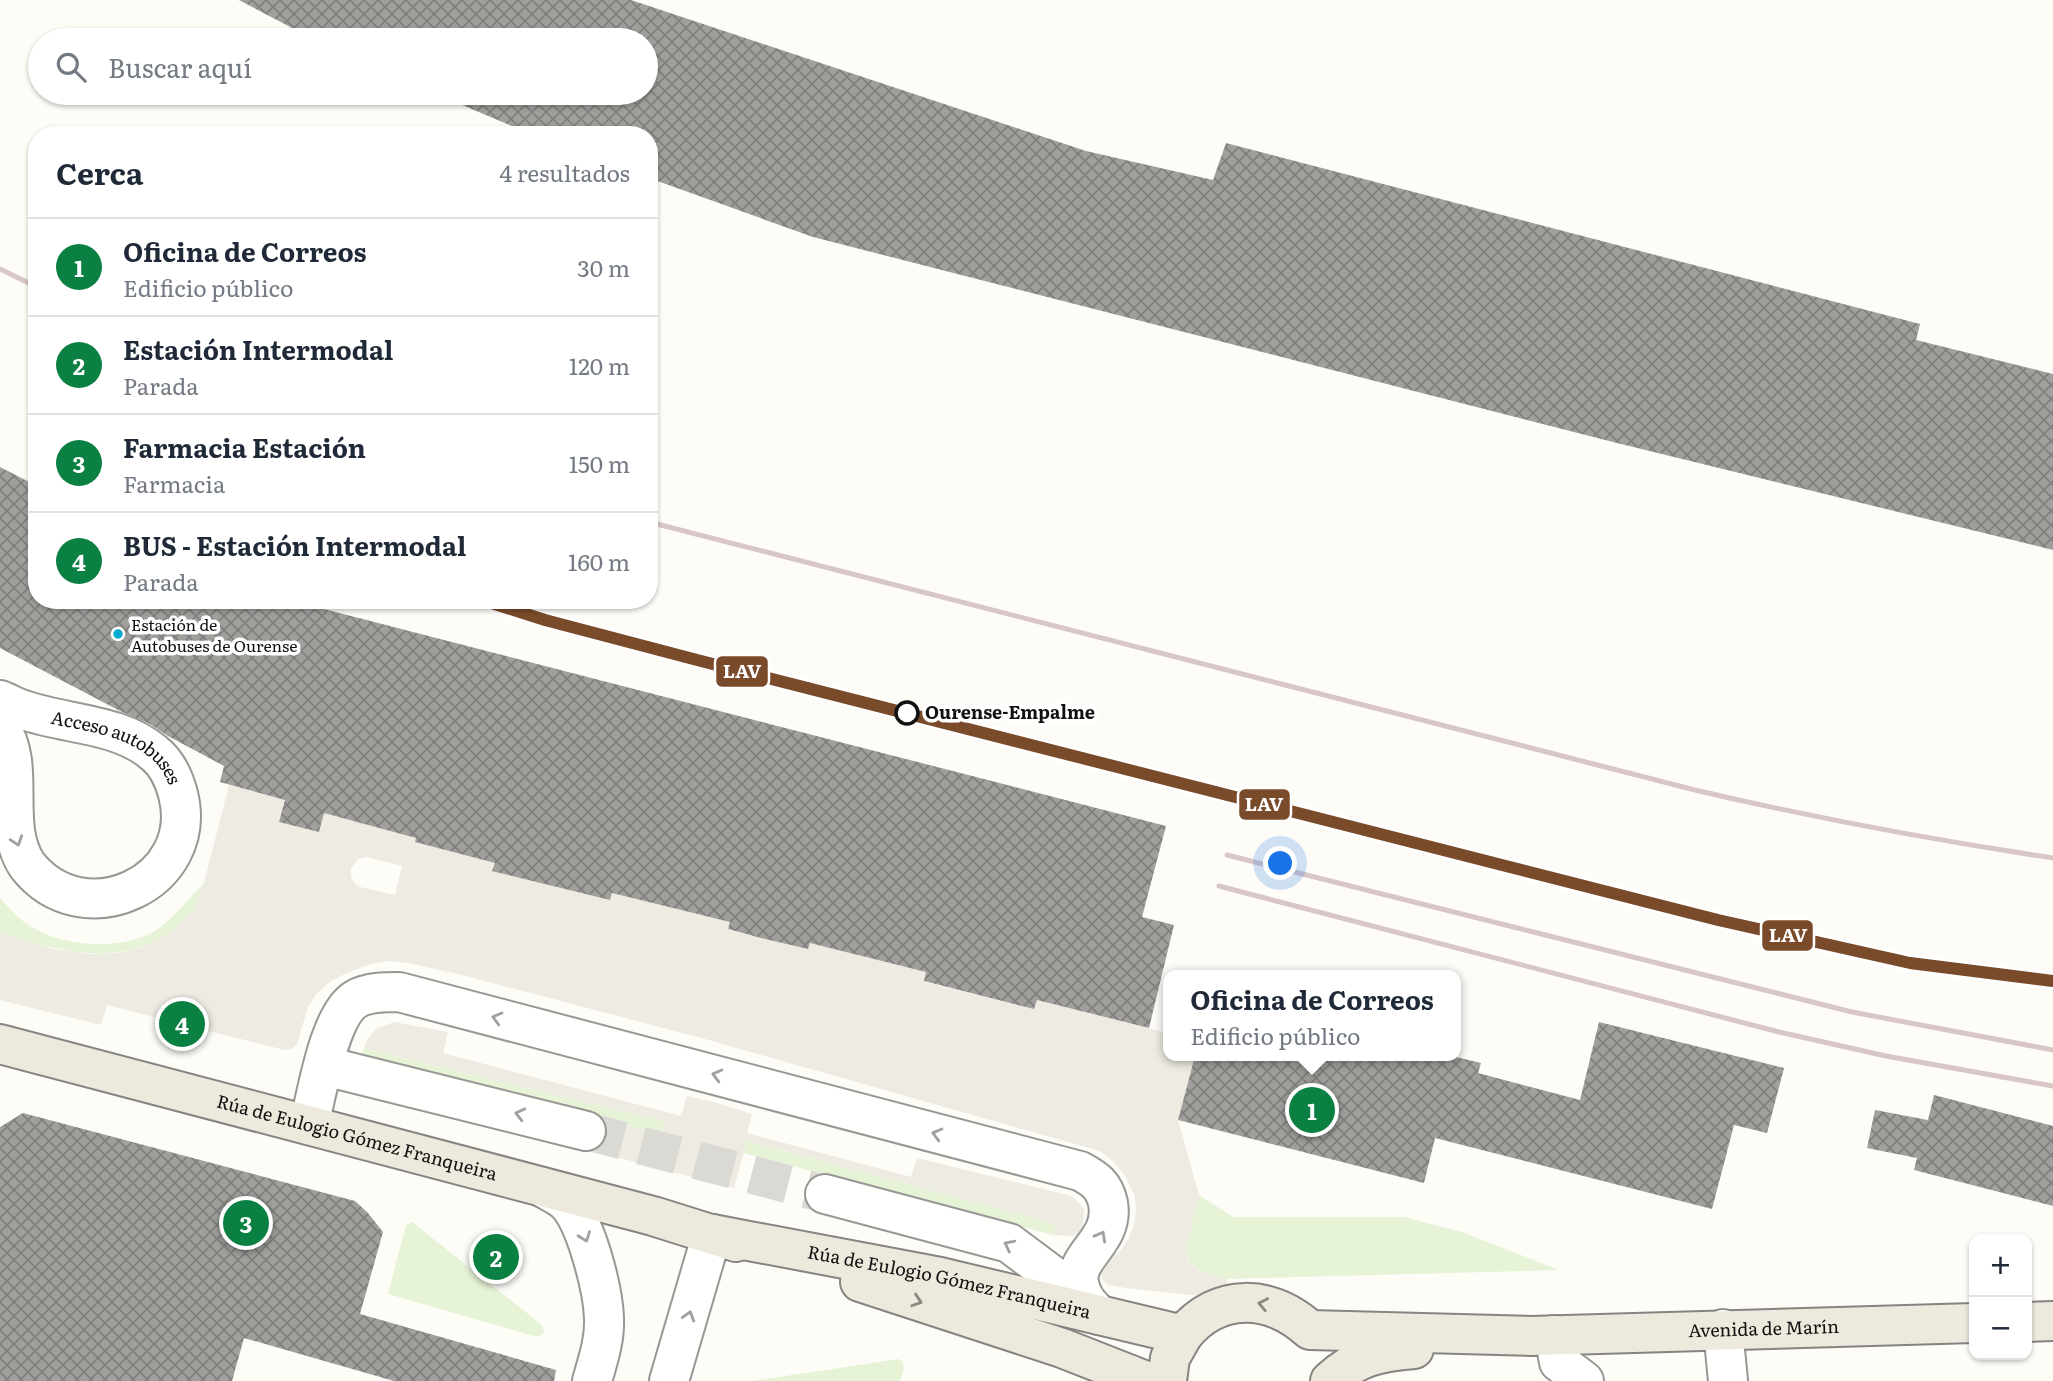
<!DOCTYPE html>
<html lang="es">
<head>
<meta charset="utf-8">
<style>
  body { margin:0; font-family:Literata,serif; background:#f2f2f3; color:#1f2937 }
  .controls { position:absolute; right:21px; bottom:21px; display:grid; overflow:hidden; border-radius:14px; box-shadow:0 2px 5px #0004 }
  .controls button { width:63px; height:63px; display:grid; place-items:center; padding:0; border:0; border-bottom:2px solid #e0e1e3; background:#fff; color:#1f2937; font:35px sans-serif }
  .you { position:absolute; left:1281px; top:864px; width:24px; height:24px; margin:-18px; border:5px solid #fff; border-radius:50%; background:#1a73e8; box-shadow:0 0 0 10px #1a73e833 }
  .badge { display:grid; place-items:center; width:46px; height:46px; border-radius:50%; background:#0b8043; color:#fff; font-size:23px; font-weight:700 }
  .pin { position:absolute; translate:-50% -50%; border:4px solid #fff; box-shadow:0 2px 7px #0006 }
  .popup { position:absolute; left:1163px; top:970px; width:298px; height:91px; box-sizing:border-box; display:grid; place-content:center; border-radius:14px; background:#fff; filter:drop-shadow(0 2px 5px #0005); font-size:23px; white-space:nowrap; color:#747a83 }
  .popup b { font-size:26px; color:#1f2937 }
  .popup::after { content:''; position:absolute; left:50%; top:100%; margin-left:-14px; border:14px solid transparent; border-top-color:#fff }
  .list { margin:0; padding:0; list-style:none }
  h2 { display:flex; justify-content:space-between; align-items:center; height:91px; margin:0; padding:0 28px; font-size:30px }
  h2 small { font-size:23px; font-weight:400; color:#747a83 }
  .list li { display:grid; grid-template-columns:46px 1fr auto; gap:21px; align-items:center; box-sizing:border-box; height:98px; padding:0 28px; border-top:2px solid #e0e1e3 }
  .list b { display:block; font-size:26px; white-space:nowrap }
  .list p { margin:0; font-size:23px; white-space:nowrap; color:#747a83 }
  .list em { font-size:23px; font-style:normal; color:#747a83 }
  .icon { flex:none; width:38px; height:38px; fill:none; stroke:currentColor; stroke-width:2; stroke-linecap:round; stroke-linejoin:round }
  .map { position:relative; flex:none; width:2053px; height:1381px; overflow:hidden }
  .search { position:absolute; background:#fff; box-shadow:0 2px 5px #0004; left:28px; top:28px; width:630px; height:77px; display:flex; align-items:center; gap:18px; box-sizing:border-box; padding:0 24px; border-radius:38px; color:#747a83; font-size:26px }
  .panel { position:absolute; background:#fff; box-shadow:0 2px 5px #0004; left:28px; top:126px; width:630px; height:483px; border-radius:28px }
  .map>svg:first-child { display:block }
</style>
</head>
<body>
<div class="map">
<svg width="2053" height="1381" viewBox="0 0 2053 1381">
  <defs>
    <pattern id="building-cross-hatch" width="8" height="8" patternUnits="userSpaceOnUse" patternTransform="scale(1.75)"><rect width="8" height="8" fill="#a19f9c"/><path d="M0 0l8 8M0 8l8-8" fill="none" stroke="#82807e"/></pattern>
  </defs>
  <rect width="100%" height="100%" fill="#fdfcf7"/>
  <g fill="#e7f3d7">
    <path d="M 204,883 C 201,891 198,901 194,908 C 188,917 179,925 171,931 C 118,970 57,950 0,933 L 0,898 C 11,910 22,923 37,930 C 72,948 130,951 162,926 C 177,914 190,897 204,883 Z"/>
    <path d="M 364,1048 L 666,1122 L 662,1134 L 361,1059 Z"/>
    <path d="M 746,1141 L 1056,1224 L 1053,1235 L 743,1153 Z"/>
    <path d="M 1199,1195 L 1233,1217 L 1404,1217 L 1462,1232 L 1559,1270 L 1227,1279 C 1209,1274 1190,1272 1185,1251 Z"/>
    <path d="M 412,1222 L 542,1325 L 544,1333 L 537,1337 L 388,1294 L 406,1225 Z"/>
    <path d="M 899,1359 L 903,1362 L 904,1369 L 900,1381 L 752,1381 Z"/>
  </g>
  <g fill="#edebe2" fill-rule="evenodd">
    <path d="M 229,785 L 285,800 L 280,822 L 319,832 L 324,813 L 416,837 L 415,842 L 495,863 L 493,871 L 610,900 L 612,893 L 730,922 L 729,930 L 761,938 L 808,949 L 810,943 L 926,972 L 924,982 L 1034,1009 L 1037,1000 L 1168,1033 L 1168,1056 L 1195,1056 L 1178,1120 L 1199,1195 L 1185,1252 L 1187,1259 L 1197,1270 L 1227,1279 L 1228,1299 L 1126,1288 L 1108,1285 L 1103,1281 L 1099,1268 L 1105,1259 L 1119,1252 L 1128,1240 L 1134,1225 L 1136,1208 L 1134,1194 L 1125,1176 L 1114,1162 L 1100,1151 L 705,1039 L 462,975 L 408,963 L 389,961 L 370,964 L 349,972 L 331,981 L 317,993 L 308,1007 L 297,1044 L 291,1049 L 284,1050 L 107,1005 L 101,1025 L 0,1000 L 0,933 L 54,949 L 89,954 L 120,953 L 143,947 L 162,937 L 180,924 L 194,908 L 204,883 ZM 366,857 L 402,866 L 395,895 L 360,887 L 354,883 L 351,877 L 351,869 L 358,859 Z"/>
    <path d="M 394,1022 L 448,1032 L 443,1053 L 681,1116 L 687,1096 L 717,1103 L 752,1114 L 747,1133 L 911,1177 L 917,1158 L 1072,1196 L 1084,1208 L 1083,1226 L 1079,1233 L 1073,1236 L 1053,1235 L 1056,1224 L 747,1141 L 734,1188 L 585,1149 L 593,1117 L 662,1134 L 666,1122 L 364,1048 L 367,1040 L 376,1029 Z"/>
  </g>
  <g fill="url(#building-cross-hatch)">
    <path d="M 239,0 L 631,0 L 1086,151 L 1213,180 L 1226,143 L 1920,324 L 1916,340 L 2053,374 L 2053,550 L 1617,443 L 813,237 L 649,178 L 649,135 L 533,135 L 434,93 L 646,93 L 646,40 L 315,40 Z"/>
    <path d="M 0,467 L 37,486 L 37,600 L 289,600 L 1166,826 L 1142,917 L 1174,925 L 1149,1028 L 1037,1000 L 1034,1009 L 924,981 L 926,972 L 810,943 L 808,949 L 761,938 L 728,929 L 730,922 L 612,893 L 610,900 L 492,871 L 495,863 L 415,842 L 416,838 L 324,813 L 319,832 L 279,822 L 285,800 L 220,782 L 224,766 L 168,736 L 150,724 L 120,711 L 0,648 Z"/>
    <path d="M 1599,1022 L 1784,1068 L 1767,1133 L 1734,1125 L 1712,1209 L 1435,1138 L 1424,1183 L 1178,1120 L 1195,1056 L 1452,1056 L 1481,1063 L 1478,1073 L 1580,1100 Z"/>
    <path d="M 1934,1095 L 2053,1126 L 2053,1206 L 1914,1170 L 1917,1158 L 1867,1148 L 1875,1110 L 1928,1120 Z"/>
    <path d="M 23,1113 L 355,1201 L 368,1213 L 383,1232 L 360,1314 L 556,1370 L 554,1381 L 394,1381 L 244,1338 L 232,1381 L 0,1381 L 0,1127 Z"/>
  </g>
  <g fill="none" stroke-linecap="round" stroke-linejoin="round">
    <path stroke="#dad9d4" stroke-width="38" stroke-dasharray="38 19" stroke-linecap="butt" d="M 586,1131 L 825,1194"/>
    <g stroke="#979795" stroke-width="42">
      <g id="minor">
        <path id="s1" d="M 0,700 C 8,703 16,708 24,710 C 67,725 119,723 154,753 C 167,763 174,779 178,794 C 201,883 83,937 27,865 C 0,824 27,766 0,727"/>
        <path d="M 325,1066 L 586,1131"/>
        <path d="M 309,1125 C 317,1094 329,1015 356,999 C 368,992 385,992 399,992 L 1080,1171 C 1095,1179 1104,1185 1108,1203 C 1115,1241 1074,1255 1079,1283 C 1081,1297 1089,1305 1099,1315"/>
        <path d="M 542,1187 C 550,1192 559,1196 565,1201 C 586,1220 603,1290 604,1318 C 605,1340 598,1360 592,1381"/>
        <path d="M 825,1194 L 1009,1243 L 1084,1299"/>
        <path d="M 1723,1329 L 1728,1381"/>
        <path d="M 1554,1335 L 1559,1362 L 1584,1381"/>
        <path d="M 669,1381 L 712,1234"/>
      </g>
    </g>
    <g stroke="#858482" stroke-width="42">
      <g id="major">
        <path id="s2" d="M 0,1044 L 653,1216 L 736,1242"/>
        <path id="s3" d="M 712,1234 L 940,1277 L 1183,1335 C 1218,1292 1270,1294 1310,1330 L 1531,1336 L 1974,1323"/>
        <path d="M 860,1282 L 1062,1348 L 1146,1381"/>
        <path d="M 2027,1322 L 2053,1321"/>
        <path d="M 1167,1381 L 1170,1358 L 1183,1335"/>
        <path d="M 1330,1381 C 1357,1356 1379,1352 1414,1349"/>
      </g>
    </g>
    <use href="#minor" stroke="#fffffe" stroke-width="38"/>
    <use href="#major" stroke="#ede9dc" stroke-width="38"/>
    <g stroke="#d9c6c7" stroke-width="5">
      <path d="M 0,269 L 37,287"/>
      <path d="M 649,522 L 1695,790 C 1814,818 1933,840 2053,858"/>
      <path d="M 1227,855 L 1852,1012 L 2053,1050"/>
      <path d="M 1219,886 L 1779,1032 L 1886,1056 L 2053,1086"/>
    </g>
    <g stroke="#fff" stroke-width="18">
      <path id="rail-1" d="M 482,600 L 545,620 L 701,661 L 1718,920 L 1910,963 L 2053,981"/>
    </g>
    <use href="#rail-1" stroke="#7a4b2a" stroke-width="12"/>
  </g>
  <defs><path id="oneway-chevron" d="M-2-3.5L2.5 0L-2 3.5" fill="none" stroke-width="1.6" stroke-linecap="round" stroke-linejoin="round" transform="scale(1.75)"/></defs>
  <g stroke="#a0a09f">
    <use href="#oneway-chevron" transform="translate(17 841) rotate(71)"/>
    <use href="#oneway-chevron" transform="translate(497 1018) rotate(-165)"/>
    <use href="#oneway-chevron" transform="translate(717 1075) rotate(-165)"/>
    <use href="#oneway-chevron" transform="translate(520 1114) rotate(-166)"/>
    <use href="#oneway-chevron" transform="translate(937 1134) rotate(-165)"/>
    <use href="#oneway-chevron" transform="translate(1101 1236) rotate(-61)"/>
    <use href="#oneway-chevron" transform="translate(585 1237) rotate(70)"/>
    <use href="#oneway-chevron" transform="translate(1009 1245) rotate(-153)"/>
    <use href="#oneway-chevron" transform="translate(689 1316) rotate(-73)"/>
  </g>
  <g stroke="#8a8881">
    <use href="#oneway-chevron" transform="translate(917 1301) rotate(18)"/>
    <use href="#oneway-chevron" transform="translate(1263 1304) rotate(-169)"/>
  </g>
  <circle fill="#00a9ce" stroke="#fff" stroke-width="2.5" cx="118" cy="634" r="6"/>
  <circle fill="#fff" stroke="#111" stroke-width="3.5" cx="907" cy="713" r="11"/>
  <g text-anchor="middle" stroke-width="7" stroke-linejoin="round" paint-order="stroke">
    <g font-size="16" fill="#111" stroke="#fff" text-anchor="start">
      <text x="131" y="631">Estación de<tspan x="131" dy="21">Autobuses de Ourense</tspan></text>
    </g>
    <g font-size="18" font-weight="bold" fill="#111" stroke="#fff" text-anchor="start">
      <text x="925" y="719">Ourense-Empalme</text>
    </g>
    <g font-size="18" fill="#111" stroke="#fff">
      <text dy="6" stroke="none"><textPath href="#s1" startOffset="128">Acceso autobuses</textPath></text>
      <text dy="6" stroke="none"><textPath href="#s2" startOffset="369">Rúa de Eulogio Gómez Franqueira</textPath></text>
      <text dy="6" stroke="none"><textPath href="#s3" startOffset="242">Rúa de Eulogio Gómez Franqueira</textPath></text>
      <text dy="6" stroke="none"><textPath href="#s3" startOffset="1080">Avenida de Marín</textPath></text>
    </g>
  </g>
  <g stroke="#fff" stroke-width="2.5">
    <rect x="715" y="655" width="54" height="33" rx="7" fill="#7a4b2a"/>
    <rect x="1238" y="788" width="53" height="33" rx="7" fill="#7a4b2a"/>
    <rect x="1761" y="919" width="53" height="33" rx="7" fill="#7a4b2a"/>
  </g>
  <g font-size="19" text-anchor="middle" font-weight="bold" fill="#fff">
    <text x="742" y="678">LAV</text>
    <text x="1264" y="811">LAV</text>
    <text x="1788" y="942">LAV</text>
  </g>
</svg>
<div class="controls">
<button>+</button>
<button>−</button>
</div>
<div class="you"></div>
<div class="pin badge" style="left:1312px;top:1110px">1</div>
<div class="popup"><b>Oficina de Correos</b>Edificio público</div>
<div class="pin badge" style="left:496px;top:1257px">2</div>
<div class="pin badge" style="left:246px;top:1223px">3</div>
<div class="pin badge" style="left:182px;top:1024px">4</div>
<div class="search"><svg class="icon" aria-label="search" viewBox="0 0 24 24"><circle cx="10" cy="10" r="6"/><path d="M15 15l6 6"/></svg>Buscar aquí</div>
<section class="panel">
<h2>Cerca<small>4 resultados</small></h2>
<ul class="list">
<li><span class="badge">1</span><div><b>Oficina de Correos</b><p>Edificio público</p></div><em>30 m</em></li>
<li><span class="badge">2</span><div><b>Estación Intermodal</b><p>Parada</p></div><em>120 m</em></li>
<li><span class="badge">3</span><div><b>Farmacia Estación</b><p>Farmacia</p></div><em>150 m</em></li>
<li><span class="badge">4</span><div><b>BUS - Estación Intermodal</b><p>Parada</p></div><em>160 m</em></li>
</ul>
</section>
</div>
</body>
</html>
